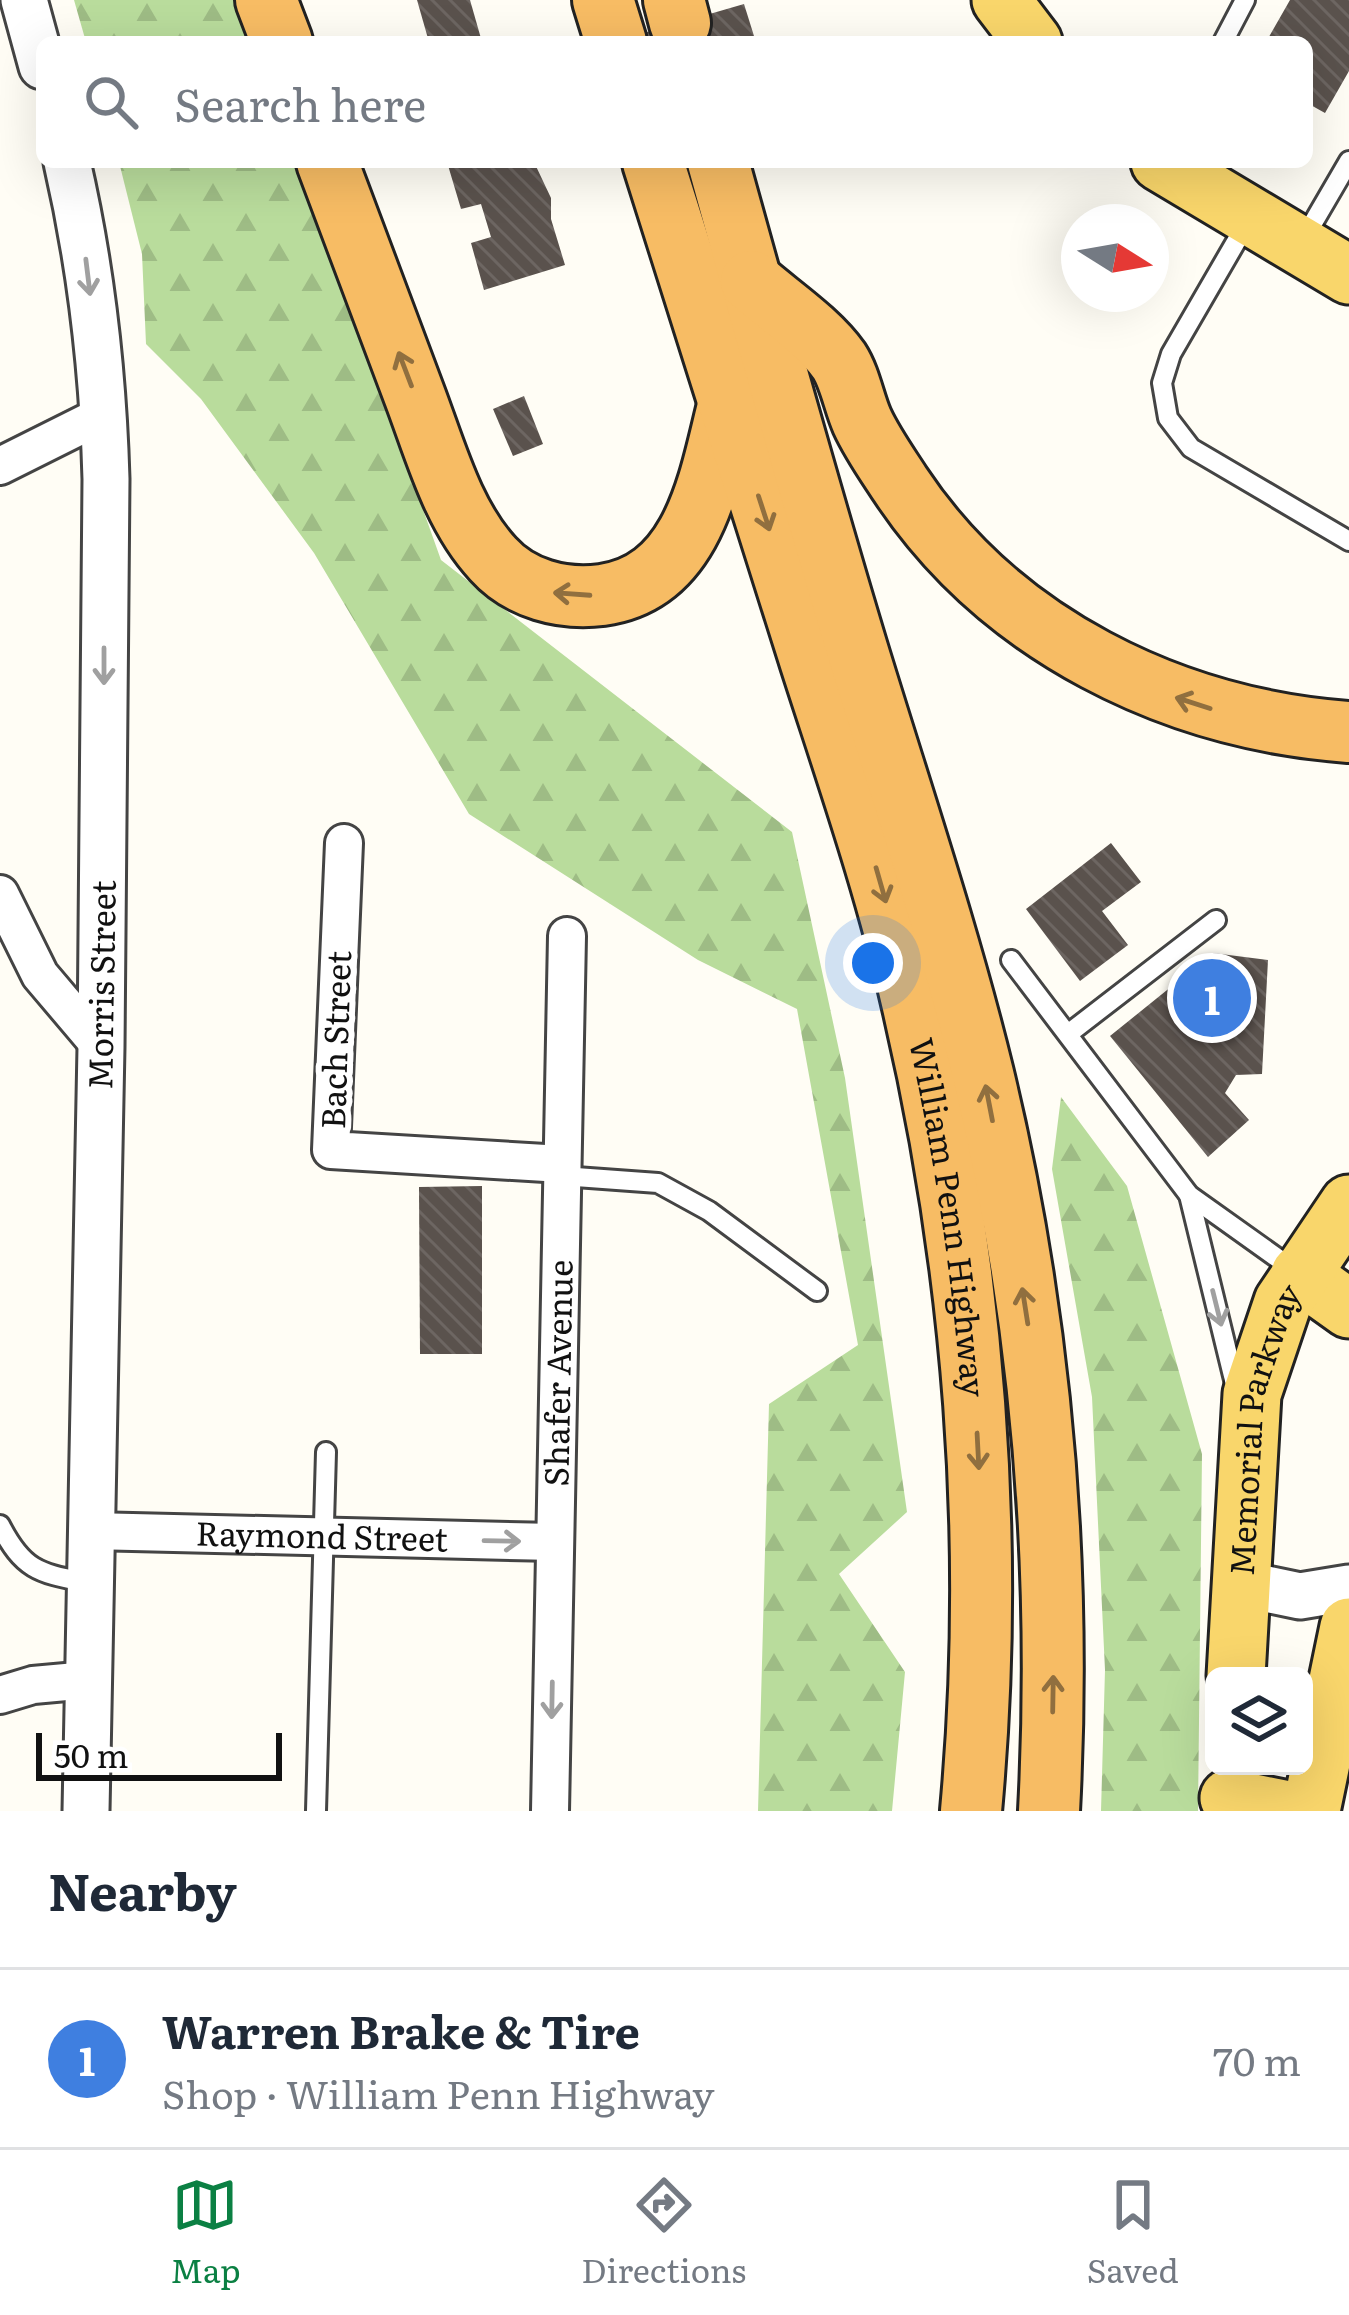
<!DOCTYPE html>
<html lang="en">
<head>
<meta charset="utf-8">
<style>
  body { margin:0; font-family:Literata,serif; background:#f6f6f7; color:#1f2937 }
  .controls { position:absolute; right:36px; bottom:36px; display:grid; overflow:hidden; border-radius:18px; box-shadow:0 12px 48px #0002 }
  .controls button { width:108px; height:108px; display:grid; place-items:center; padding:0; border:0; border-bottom:3px solid #e0e1e3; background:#fff; color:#1f2937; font:60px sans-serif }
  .compass { position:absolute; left:1061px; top:204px; width:108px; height:108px; border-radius:50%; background:#fff; box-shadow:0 12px 48px #0002; rotate:101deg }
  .scale { position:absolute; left:36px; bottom:30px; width:246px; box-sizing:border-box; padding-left:12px; border:6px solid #111; border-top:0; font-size:33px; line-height:42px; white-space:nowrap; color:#111; -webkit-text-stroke:9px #fff; paint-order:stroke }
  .you { position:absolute; left:873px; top:963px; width:42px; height:42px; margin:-30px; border:9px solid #fff; border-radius:50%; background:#1a73e8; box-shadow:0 0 0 18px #1a73e833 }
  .badge { display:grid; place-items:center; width:78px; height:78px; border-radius:50%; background:#0b8043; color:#fff; font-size:39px; font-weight:700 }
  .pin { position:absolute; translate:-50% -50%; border:6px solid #fff; box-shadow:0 3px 12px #0006 }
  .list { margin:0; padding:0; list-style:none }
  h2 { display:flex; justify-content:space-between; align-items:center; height:156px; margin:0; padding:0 48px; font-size:51px }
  h2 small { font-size:39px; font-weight:400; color:#747a83 }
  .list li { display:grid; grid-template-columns:78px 1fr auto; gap:36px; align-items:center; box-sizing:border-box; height:180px; padding:0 48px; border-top:3px solid #e0e1e3 }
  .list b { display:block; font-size:45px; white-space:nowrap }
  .list p { margin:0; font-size:39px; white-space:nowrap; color:#747a83 }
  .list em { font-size:39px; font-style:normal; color:#747a83 }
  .icon { flex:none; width:66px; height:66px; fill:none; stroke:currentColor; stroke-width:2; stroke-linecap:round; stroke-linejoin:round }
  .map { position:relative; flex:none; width:1349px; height:1811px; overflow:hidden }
  .search { position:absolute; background:#fff; box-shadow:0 12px 48px #0002; left:36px; right:36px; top:36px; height:132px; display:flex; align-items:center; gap:30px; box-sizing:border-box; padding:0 42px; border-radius:18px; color:#747a83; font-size:45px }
  .sheet { height:336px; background:#fff }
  nav { display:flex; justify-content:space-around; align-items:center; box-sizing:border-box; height:168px; border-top:3px solid #e0e1e3; background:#fff; font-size:33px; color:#747a83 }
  nav a { display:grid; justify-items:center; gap:6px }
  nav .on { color:#0b8043 }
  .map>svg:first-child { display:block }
</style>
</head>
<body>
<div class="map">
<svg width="1349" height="1811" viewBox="0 0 1349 1811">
  <defs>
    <pattern id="forest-firs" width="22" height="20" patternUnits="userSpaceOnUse" patternTransform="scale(3)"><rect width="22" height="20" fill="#b9dc9c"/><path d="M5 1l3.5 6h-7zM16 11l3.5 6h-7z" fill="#9ebc85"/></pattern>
    <pattern id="building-back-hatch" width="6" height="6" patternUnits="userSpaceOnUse" patternTransform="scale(3)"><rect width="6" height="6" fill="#5a524d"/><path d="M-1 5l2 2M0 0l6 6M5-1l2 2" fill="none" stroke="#6d6662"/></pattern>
  </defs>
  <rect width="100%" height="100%" fill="#fffdf5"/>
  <g fill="url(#forest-firs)">
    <path d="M 74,0 L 241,0 L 256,42 L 86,42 Z"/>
    <path d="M 119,162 L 299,162 L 441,560 L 792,832 L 845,1078 L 907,1512 L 839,1574 L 905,1672 L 892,1811 L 758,1811 L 769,1404 L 858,1345 L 797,1009 L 698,960 L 469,814 L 314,553 L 201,399 L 146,344 L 142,254 Z"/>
    <path d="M 1061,1097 L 1127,1186 L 1202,1454 L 1198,1811 L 1101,1811 L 1105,1670 L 1092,1397 L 1052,1169 Z"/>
  </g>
  <g fill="url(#building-back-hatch)">
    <path d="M 417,0 L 470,0 L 482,42 L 429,42 Z"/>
    <path d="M 1290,0 L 1349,0 L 1349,71 L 1325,113 L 1307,103 L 1307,42 L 1266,42 Z"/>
    <path d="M 744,4 L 754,36 L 733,42 L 636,42 L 634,36 Z"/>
    <path d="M 447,162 L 534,162 L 551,198 L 551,219 L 565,265 L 484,290 L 471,243 L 491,237 L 481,204 L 461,209 Z"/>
    <path d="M 524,396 L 543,444 L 513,456 L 493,409 Z"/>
    <path d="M 1111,843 L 1141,882 L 1102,911 L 1128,945 L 1080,981 L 1026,909 Z"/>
    <path d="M 1213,953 L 1268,960 L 1262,1074 L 1236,1075 L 1225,1093 L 1249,1120 L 1208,1157 L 1110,1036 Z"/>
    <path d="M 482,1186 L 482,1354 L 420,1354 L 419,1187 Z"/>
  </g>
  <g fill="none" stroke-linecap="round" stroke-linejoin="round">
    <g stroke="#444" stroke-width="24">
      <g id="service">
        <path d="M 1223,42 L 1245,0"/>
        <path d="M 1248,221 L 1171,354 L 1162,383 L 1168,418 L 1191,448 L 1349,541"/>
        <path d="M 1303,240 L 1349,161"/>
        <path d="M 1011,960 L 1189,1195 L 1297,1272"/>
        <path d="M 1068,1034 L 1216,920"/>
        <path d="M 562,1176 L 658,1183 L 709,1211 L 817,1291"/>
        <path d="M 1189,1195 L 1236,1388"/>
        <path d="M 0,1525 C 24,1572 40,1573 89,1583"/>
        <path d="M 316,1811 L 326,1452"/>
      </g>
    </g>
    <g stroke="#444" stroke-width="42">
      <g id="minor">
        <path d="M 0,466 L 104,414"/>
        <path d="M 344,843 L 331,1150 L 562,1164"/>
        <path d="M 0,894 L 40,975 L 101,1047"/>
        <path id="s1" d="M 91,1531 L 555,1542"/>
        <path d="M 0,1695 L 33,1685 L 88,1680"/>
        <path id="s2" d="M 550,1811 L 567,936"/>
      </g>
    </g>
    <g stroke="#444" stroke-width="51">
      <g id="tertiary">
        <path d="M 24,0 L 42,66"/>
        <path d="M 67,162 C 91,266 103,372 106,479 L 101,1047 L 86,1811"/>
        <path d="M 1242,1584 L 1300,1596 L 1349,1588"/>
      </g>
    </g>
    <g stroke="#222" stroke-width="63">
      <g id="primary">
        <path d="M 1001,0 L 1033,42"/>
        <path d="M 1160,162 L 1349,275"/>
        <path d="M 1300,1274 L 1349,1309"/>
        <path id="s3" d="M 1236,1676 L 1252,1394 L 1283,1302 L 1349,1204"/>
        <path d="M 1229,1798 L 1293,1811"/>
        <path d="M 1311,1811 L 1349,1627"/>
      </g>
    </g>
    <g stroke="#222" stroke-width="66">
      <g id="trunk">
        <path d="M 266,0 L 282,42"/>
        <path d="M 603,0 L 616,42"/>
        <path d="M 674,0 L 680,23"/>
        <path d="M 327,162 C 356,239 385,317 414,394 C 435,449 452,515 493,559 C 520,589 562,600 602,595 C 696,582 710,476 729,402"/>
        <path id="s4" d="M 653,162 C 706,329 758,496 811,663 C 847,775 886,887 912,1002 C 974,1266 996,1540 971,1811"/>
        <path d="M 718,162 C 763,325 808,487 857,649 C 900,790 948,931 983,1074 C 1041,1315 1062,1565 1049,1811"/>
        <path d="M 751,281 C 778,305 818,331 839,361 C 850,378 854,403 862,421 C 872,443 887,464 900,484 C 1000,635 1172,719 1349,732"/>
      </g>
    </g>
    <use href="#service" stroke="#fff" stroke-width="18"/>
    <use href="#minor" stroke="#fff" stroke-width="36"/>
    <use href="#tertiary" stroke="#fff" stroke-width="45"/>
    <use href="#primary" stroke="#f9d66b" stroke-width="57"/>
    <use href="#trunk" stroke="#f7bc64" stroke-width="60"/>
  </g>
  <defs><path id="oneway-shaft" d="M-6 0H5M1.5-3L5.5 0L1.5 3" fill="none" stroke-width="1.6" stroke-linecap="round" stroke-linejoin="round" transform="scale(3)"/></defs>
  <g stroke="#a0a0a0">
    <use href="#oneway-shaft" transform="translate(88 277) rotate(83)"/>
    <use href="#oneway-shaft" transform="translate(104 666) rotate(90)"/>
    <use href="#oneway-shaft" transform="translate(1217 1308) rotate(76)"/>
    <use href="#oneway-shaft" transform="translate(502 1541) rotate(1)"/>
    <use href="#oneway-shaft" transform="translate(552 1700) rotate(91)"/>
  </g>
  <g stroke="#906f3f">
    <use href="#oneway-shaft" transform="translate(405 369) rotate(-111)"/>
    <use href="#oneway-shaft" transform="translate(764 513) rotate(72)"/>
    <use href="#oneway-shaft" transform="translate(572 594) rotate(-176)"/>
    <use href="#oneway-shaft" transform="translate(1193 703) rotate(-162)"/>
    <use href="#oneway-shaft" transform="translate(881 885) rotate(74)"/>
    <use href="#oneway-shaft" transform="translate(989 1103) rotate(-101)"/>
    <use href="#oneway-shaft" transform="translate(1025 1306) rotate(-99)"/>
    <use href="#oneway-shaft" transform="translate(978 1451) rotate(87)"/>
    <use href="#oneway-shaft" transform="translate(1053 1694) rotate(-89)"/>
  </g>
  <g text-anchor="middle" stroke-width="12" stroke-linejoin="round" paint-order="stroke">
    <g font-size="33" fill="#111" stroke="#fff">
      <text transform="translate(102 985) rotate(-89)" y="12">Morris Street</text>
      <text transform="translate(336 1040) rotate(-88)" y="12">Bach Street</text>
      <text dy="12" stroke="none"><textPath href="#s4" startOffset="1098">William Penn Highway</textPath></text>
      <text dy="12" stroke="none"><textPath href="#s2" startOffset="438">Shafer Avenue</textPath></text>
      <text dy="12" stroke="none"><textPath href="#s3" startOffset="249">Memorial Parkway</textPath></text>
      <text dy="12" stroke="none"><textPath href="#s1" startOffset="231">Raymond Street</textPath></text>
    </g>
  </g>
</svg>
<div class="controls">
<button><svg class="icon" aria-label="layers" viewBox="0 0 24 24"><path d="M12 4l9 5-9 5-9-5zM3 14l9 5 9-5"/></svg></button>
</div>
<svg class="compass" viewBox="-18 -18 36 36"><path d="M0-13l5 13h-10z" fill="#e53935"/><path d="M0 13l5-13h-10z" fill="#747a83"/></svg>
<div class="scale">50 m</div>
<div class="you"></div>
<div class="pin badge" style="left:1212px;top:998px;background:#3f7fe0">1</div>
<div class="search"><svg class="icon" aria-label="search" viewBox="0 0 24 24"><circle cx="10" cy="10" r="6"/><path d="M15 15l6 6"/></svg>Search here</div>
</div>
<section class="sheet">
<h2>Nearby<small></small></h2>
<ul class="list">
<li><span class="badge" style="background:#3f7fe0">1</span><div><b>Warren Brake &amp; Tire</b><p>Shop · William Penn Highway</p></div><em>70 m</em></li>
</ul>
</section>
<nav>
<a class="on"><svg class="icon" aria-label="map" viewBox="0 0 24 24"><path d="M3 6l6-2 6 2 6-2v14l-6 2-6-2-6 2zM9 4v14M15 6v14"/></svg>Map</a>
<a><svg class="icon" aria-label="directions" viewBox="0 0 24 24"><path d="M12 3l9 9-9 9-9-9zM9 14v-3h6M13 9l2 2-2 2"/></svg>Directions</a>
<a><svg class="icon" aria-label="saved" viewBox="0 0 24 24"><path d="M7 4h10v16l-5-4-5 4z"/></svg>Saved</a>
</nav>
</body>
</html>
